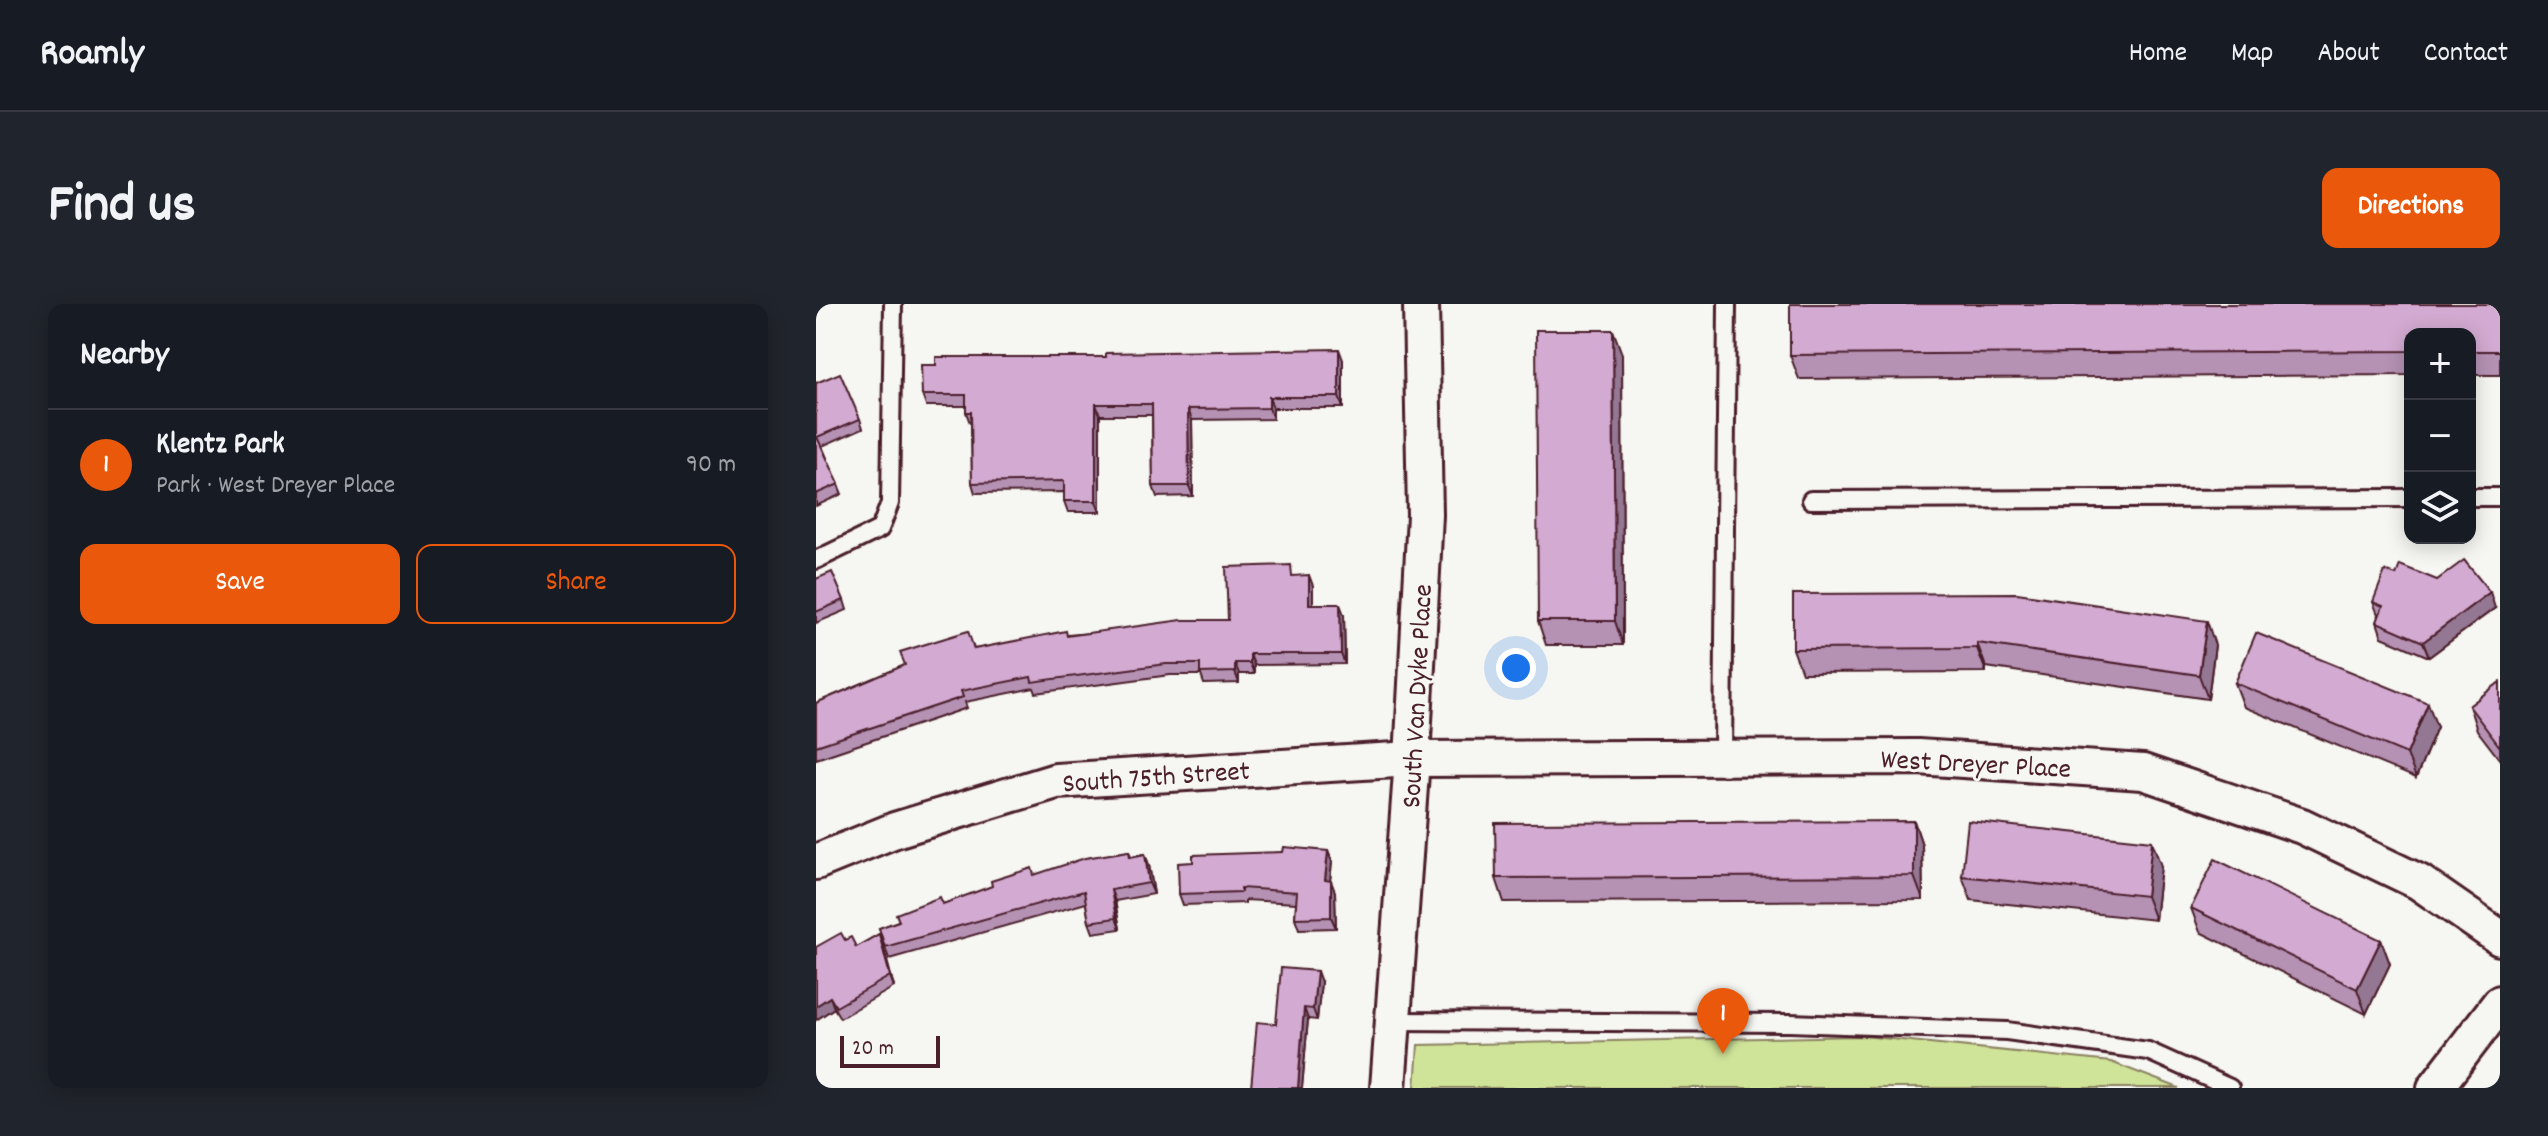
<!DOCTYPE html>
<html lang="en">
<head>
<meta charset="utf-8">
<style>
  body { margin:0; font-family:Dekko,sans-serif; background:#20242c; color:#f1f3f6 }
  .controls { position:absolute; right:24px; top:24px; display:grid; overflow:hidden; border-radius:16px; box-shadow:0 4px 20px #0003 }
  .controls button { width:72px; height:72px; display:grid; place-items:center; padding:0; border:0; border-bottom:2px solid #363941; background:#171b24; color:#f1f3f6; font:40px sans-serif }
  .scale { position:absolute; left:24px; bottom:20px; width:100px; box-sizing:border-box; padding-left:8px; border:4px solid #4a1f2b; border-top:0; font-size:22px; line-height:28px; white-space:nowrap; color:#4a1f2b; -webkit-text-stroke:6px #f6f6f2; paint-order:stroke }
  .you { position:absolute; left:700px; top:364px; width:28px; height:28px; margin:-20px; border:6px solid #fff; border-radius:50%; background:#1a73e8; box-shadow:0 0 0 12px #1a73e833 }
  .badge { display:grid; place-items:center; width:52px; height:52px; border-radius:50%; background:#ea580c; color:#fff; font-size:26px; font-weight:700 }
  .pin { position:absolute; translate:-50% -66px; filter:drop-shadow(0 2px 4px #0008) }
  .pin::after { content:''; position:absolute; top:42px; width:28px; height:24px; background:inherit; clip-path:polygon(0 0,100% 0,50% 100%) }
  .list { margin:0; padding:0; list-style:none }
  h2 { display:flex; justify-content:space-between; align-items:center; height:104px; margin:0; padding:0 32px; font-size:34px }
  h2 small { font-size:26px; font-weight:400; color:#9ea1a6 }
  .list li { display:grid; grid-template-columns:52px 1fr auto; gap:24px; align-items:center; box-sizing:border-box; height:112px; padding:0 32px; border-top:2px solid #363941 }
  .list b { display:block; font-size:30px; white-space:nowrap }
  .list p { margin:0; font-size:26px; white-space:nowrap; color:#9ea1a6 }
  .list em { font-size:26px; font-style:normal; color:#9ea1a6 }
  .actions { display:flex; gap:16px; padding:24px 32px }
  .actions a { flex:1; padding:18px 0; border:2px solid #ea580c; border-radius:16px; text-align:center; font-size:28px; color:#ea580c }
  .actions .main { background:#ea580c; color:#fff }
  .icon { flex:none; width:44px; height:44px; fill:none; stroke:currentColor; stroke-width:2; stroke-linecap:round; stroke-linejoin:round }
  .map { position:relative; flex:none; width:1684px; height:784px; overflow:hidden; border-radius:16px }
  header { display:flex; align-items:center; gap:48px; box-sizing:border-box; height:112px; padding:0 40px; background:#171b24; border-bottom:2px solid #363941 }
  header strong { font-size:38px }
  nav { display:flex; gap:44px; margin-inline-start:auto; font-size:28px }
  .intro { display:flex; align-items:center; justify-content:space-between; box-sizing:border-box; height:192px; padding:0 48px }
  h1 { margin:0; font-size:56px }
  .button { padding:20px 36px; border-radius:16px; background:#ea580c; color:#fff; font-size:28px; font-weight:700 }
  main { display:flex; gap:48px; padding:0 48px }
  aside { flex:1; background:#171b24; border-radius:16px; box-shadow:0 4px 20px #0003 }
  .map>svg:first-child { display:block }
</style>
</head>
<body>
<header>
<strong>Roamly</strong>
<nav><a>Home</a><a>Map</a><a>About</a><a>Contact</a></nav>
</header>
<div class="intro"><h1>Find us</h1><a class="button">Directions</a></div>
<main>
<aside>
<h2>Nearby<small></small></h2>
<ul class="list">
<li><span class="badge">1</span><div><b>Klentz Park</b><p>Park · West Dreyer Place</p></div><em>90 m</em></li>
</ul>
<div class="actions"><a class="main">Save</a><a>Share</a></div>
</aside>
<div class="map">
<svg width="1684" height="784" viewBox="0 0 1684 784">
  <rect width="100%" height="100%" fill="#f6f6f2"/>
  <filter id="ink" filterUnits="userSpaceOnUse"><feTurbulence type="fractalNoise" baseFrequency=".0125" numOctaves="2"/><feDisplacementMap in="SourceGraphic" scale="16" xChannelSelector="R" yChannelSelector="G"/><feConvolveMatrix kernelMatrix="1 2 1 2 8 2 1 2 1" color-interpolation-filters="sRGB"/></filter>
  <g filter="url(#ink)">
    <path fill="#cfe499" stroke="#8c8262" stroke-width="2" d="M 1047,732 L 1295,758 L 1363,784 L 599,784 L 602,741 Z"/>
    <g fill="none" stroke-linecap="round" stroke-linejoin="round">
      <g stroke="#4a1f2b" stroke-width="22">
        <g id="service">
          <path d="M 1654,193 L 1684,193"/>
          <path d="M 995,196 L 1594,194"/>
          <path d="M 0,256 L 64,225 L 74,199 L 77,0"/>
          <path d="M 907,452 L 911,0"/>
          <path d="M 577,717 L 974,719 L 1191,727 L 1332,747 L 1414,784"/>
        </g>
      </g>
      <g stroke="#4a1f2b" stroke-width="40">
        <g id="minor">
          <path d="M 0,558 L 79,526 L 240,477 L 596,455 L 1102,453 L 1327,468 L 1486,522 L 1603,578 L 1684,634"/>
          <path d="M 572,784 L 596,455 L 609,211 L 605,0"/>
          <path d="M 1619,784 L 1684,699"/>
        </g>
      </g>
      <use href="#service" stroke="#f6f6f2" stroke-width="16"/>
      <use href="#minor" stroke="#f6f6f2" stroke-width="34"/>
    </g>
    <g fill="#b592b4" stroke="#4a1f2b" stroke-width="2">
      <path d="M 1684,0 L 1684,71 L 1654,71 L 1654,30 L 1594,30 L 1594,71 L 983,75 L 974,51 Z"/>
      <path d="M 806,50 L 807,341 L 730,341 L 722,317 Z"/>
      <path d="M 527,56 L 527,104 L 457,104 L 457,115 L 376,116 L 377,192 L 341,193 L 337,182 L 336,111 L 284,111 L 284,208 L 252,208 L 248,197 L 248,188 L 159,189 L 156,179 L 155,119 L 154,119 L 150,108 L 150,102 L 110,102 L 106,91 Z"/>
      <path d="M 0,79 L 44,115 L 47,124 L 6,142 L 26,190 L 0,202 Z"/>
      <path d="M 1580,271 L 1679,304 L 1613,353 L 1566,333 L 1561,318 L 1563,313 L 1557,298 Z"/>
      <path d="M 479,272 L 497,282 L 497,300 L 528,311 L 529,360 L 438,361 L 438,370 L 423,370 L 423,379 L 388,380 L 385,371 L 354,371 L 220,389 L 218,384 L 149,398 L 151,404 L 0,455 L 0,399 L 89,361 L 158,345 L 252,331 L 412,316 Z"/>
      <path d="M 0,275 L 28,296 L 31,306 L 0,319 Z"/>
      <path d="M 977,290 L 1399,341 L 1392,395 L 1170,363 L 1170,368 L 986,369 L 977,345 Z"/>
      <path d="M 1684,378 L 1684,456 L 1661,426 L 1653,402 Z"/>
      <path d="M 1419,379 L 1621,423 L 1600,474 L 1428,403 Z"/>
      <path d="M 1098,517 L 1106,541 L 1107,596 L 688,598 L 680,574 Z"/>
      <path d="M 313,547 L 315,552 L 329,550 L 333,561 L 338,590 L 299,597 L 304,625 L 277,629 L 273,618 L 270,599 L 73,655 L 63,624 L 127,600 L 218,571 Z"/>
      <path d="M 512,547 L 516,558 L 514,577 L 519,588 L 520,624 L 483,625 L 479,614 L 480,599 L 429,596 L 429,599 L 367,601 L 363,590 L 377,558 L 467,548 Z"/>
      <path d="M 1345,562 L 1339,616 L 1155,596 L 1146,572 Z"/>
      <path d="M 1375,604 L 1565,636 L 1574,660 L 1550,710 L 1384,628 Z"/>
      <path d="M 63,630 L 78,683 L 24,714 L 18,704 L 0,716 L 29,636 L 40,643 Z"/>
      <path d="M 505,678 L 501,716 L 492,715 L 486,784 L 435,784 L 460,720 Z"/>
    </g>
    <g fill="#947792" stroke="#4a1f2b" stroke-width="2">
      <path d="M 797,26 L 806,50 L 807,341 L 799,317 Z"/>
      <path d="M 523,45 L 527,56 L 527,104 L 523,93 Z"/>
      <path d="M 453,93 L 457,104 L 457,115 L 453,104 Z"/>
      <path d="M 280,100 L 284,111 L 284,208 L 280,197 Z"/>
      <path d="M 372,105 L 376,116 L 377,192 L 373,182 Z"/>
      <path d="M 493,271 L 497,282 L 497,311 L 493,300 Z"/>
      <path d="M 1674,288 L 1679,304 L 1613,353 L 1607,338 Z"/>
      <path d="M 524,300 L 528,311 L 529,360 L 525,350 Z"/>
      <path d="M 1391,317 L 1399,341 L 1392,395 L 1383,371 Z"/>
      <path d="M 1161,339 L 1170,363 L 1170,368 L 1161,344 Z"/>
      <path d="M 434,350 L 438,361 L 438,370 L 434,359 Z"/>
      <path d="M 419,359 L 423,370 L 423,379 L 419,368 Z"/>
      <path d="M 1612,399 L 1621,423 L 1600,474 L 1591,450 Z"/>
      <path d="M 1098,517 L 1106,541 L 1107,596 L 1098,572 Z"/>
      <path d="M 1336,537 L 1345,562 L 1339,616 L 1330,592 Z"/>
      <path d="M 512,547 L 516,558 L 513,587 L 509,576 Z"/>
      <path d="M 329,550 L 333,561 L 338,590 L 333,579 Z"/>
      <path d="M 515,577 L 519,588 L 520,624 L 515,613 Z"/>
      <path d="M 295,586 L 299,597 L 304,625 L 300,614 Z"/>
      <path d="M 63,630 L 67,641 L 78,683 L 74,672 Z"/>
      <path d="M 1565,636 L 1574,660 L 1550,710 L 1541,685 Z"/>
      <path d="M 501,667 L 505,678 L 501,716 L 497,705 Z"/>
      <path d="M 14,693 L 18,704 L 0,716 L 0,702 Z"/>
      <path d="M 488,704 L 492,715 L 486,784 L 482,784 Z"/>
    </g>
    <g fill="#d3aad1" stroke="#4a1f2b" stroke-width="2">
      <path d="M 974,0 L 1684,0 L 1684,47 L 1654,47 L 1654,30 L 1594,30 L 1594,47 L 974,51 Z"/>
      <path d="M 720,26 L 797,26 L 799,317 L 722,317 Z"/>
      <path d="M 523,45 L 523,93 L 453,93 L 453,104 L 372,105 L 373,182 L 337,182 L 336,100 L 280,100 L 280,197 L 248,197 L 248,177 L 156,179 L 155,108 L 150,108 L 150,91 L 106,91 L 105,61 L 120,61 L 120,53 L 290,53 L 290,49 Z"/>
      <path d="M 24,69 L 44,115 L 1,133 L 23,180 L 0,190 L 0,79 Z"/>
      <path d="M 1648,256 L 1674,288 L 1607,338 L 1561,318 L 1567,302 L 1557,298 L 1569,267 L 1580,271 L 1584,261 L 1621,276 Z"/>
      <path d="M 475,261 L 476,272 L 493,271 L 493,300 L 524,300 L 525,350 L 434,350 L 434,359 L 419,359 L 419,368 L 384,369 L 384,360 L 350,360 L 216,378 L 215,373 L 145,387 L 147,393 L 0,442 L 0,399 L 89,361 L 84,348 L 152,327 L 158,345 L 250,327 L 251,332 L 366,316 L 412,316 L 410,263 Z"/>
      <path d="M 16,268 L 28,296 L 0,308 L 0,275 Z"/>
      <path d="M 1201,289 L 1391,317 L 1383,371 L 1161,339 L 1161,344 L 977,345 L 977,290 Z"/>
      <path d="M 1440,329 L 1612,399 L 1591,450 L 1419,379 Z"/>
      <path d="M 1684,378 L 1684,443 L 1653,402 Z"/>
      <path d="M 1098,517 L 1098,572 L 680,574 L 679,519 Z"/>
      <path d="M 1152,517 L 1336,537 L 1330,592 L 1146,572 Z"/>
      <path d="M 468,543 L 512,547 L 509,576 L 515,577 L 515,613 L 479,614 L 481,588 L 425,584 L 425,588 L 363,590 L 362,559 L 377,558 L 377,551 L 467,548 Z"/>
      <path d="M 313,547 L 314,553 L 329,550 L 333,579 L 295,586 L 300,614 L 273,618 L 268,587 L 69,643 L 63,624 L 83,617 L 80,610 L 124,593 L 127,600 L 176,582 L 175,577 L 216,564 L 218,571 L 269,554 Z"/>
      <path d="M 1399,555 L 1565,636 L 1541,685 L 1375,604 Z"/>
      <path d="M 25,629 L 29,636 L 35,633 L 40,643 L 63,630 L 74,672 L 20,703 L 14,693 L 0,702 L 0,643 Z"/>
      <path d="M 465,664 L 501,667 L 497,705 L 488,704 L 482,784 L 435,784 L 441,718 L 460,720 Z"/>
    </g>
  </g>
  <g text-anchor="middle" stroke-width="6" stroke-linejoin="round" paint-order="stroke">
    <g font-size="28" fill="#4a1f2b" stroke="#f6f6f2">
      <text transform="translate(599 392) rotate(-87)" y="10">South Van Dyke Place</text>
      <text transform="translate(1160 458) rotate(3)" y="10">West Dreyer Place</text>
      <text transform="translate(340 471) rotate(-4)" y="10">South 75th Street</text>
    </g>
  </g>
</svg>
<div class="controls">
<button>+</button>
<button>−</button>
<button><svg class="icon" aria-label="layers" viewBox="0 0 24 24"><path d="M12 4l9 5-9 5-9-5zM3 14l9 5 9-5"/></svg></button>
</div>
<div class="scale">20 m</div>
<div class="you"></div>
<div class="pin badge" style="left:907px;top:750px">1</div>
</div>
</main>
</body>
</html>
